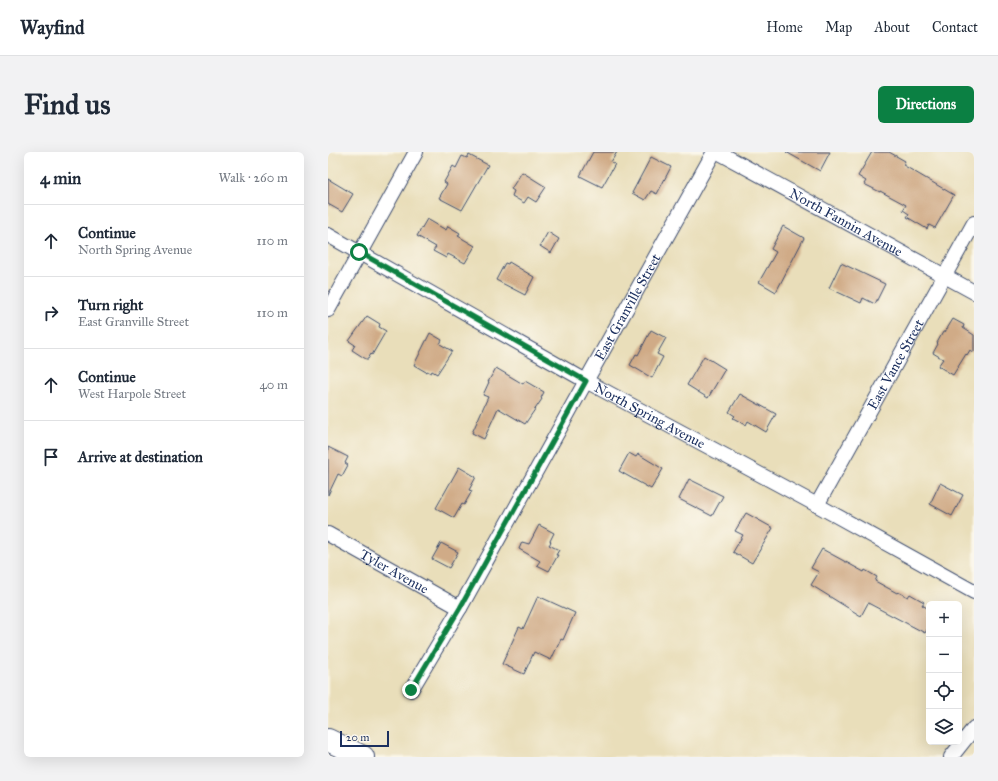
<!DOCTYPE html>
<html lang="en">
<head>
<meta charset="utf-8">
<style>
  body { margin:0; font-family:"IM FELL Great Primer",serif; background:#f2f2f3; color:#1f2937 }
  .controls { position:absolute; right:12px; bottom:12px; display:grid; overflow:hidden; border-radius:6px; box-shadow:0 4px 16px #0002 }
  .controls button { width:36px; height:36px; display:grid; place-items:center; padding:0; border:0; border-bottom:1px solid #e0e1e3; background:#fff; color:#1f2937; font:20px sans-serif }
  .scale { position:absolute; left:12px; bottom:10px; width:49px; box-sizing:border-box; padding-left:4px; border:2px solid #1b2f5e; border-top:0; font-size:11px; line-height:14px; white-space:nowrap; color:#1b2f5e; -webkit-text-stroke:3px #fbf7ec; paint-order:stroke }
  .stop { position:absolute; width:12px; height:12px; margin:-9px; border:3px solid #0b8043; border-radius:50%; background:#fff }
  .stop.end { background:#0b8043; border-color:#fff; box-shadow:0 1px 4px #0008 }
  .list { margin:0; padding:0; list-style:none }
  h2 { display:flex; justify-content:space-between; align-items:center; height:52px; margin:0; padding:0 16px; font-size:17px }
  h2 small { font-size:13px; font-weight:400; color:#747a83 }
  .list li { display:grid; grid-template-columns:26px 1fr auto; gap:12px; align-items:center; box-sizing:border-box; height:72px; padding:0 16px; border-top:1px solid #e0e1e3 }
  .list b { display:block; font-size:15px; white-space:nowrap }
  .list p { margin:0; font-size:13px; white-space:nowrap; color:#747a83 }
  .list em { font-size:13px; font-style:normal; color:#747a83 }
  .icon { flex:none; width:22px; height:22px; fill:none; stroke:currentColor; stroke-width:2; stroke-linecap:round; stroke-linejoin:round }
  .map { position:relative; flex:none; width:646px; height:605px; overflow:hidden; border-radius:6px }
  header { display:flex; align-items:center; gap:24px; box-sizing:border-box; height:56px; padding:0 20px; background:#fff; border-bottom:1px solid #e0e1e3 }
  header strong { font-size:19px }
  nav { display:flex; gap:22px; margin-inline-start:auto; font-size:14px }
  .intro { display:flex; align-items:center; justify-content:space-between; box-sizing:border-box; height:96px; padding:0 24px }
  h1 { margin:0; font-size:28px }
  .button { padding:10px 18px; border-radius:6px; background:#0b8043; color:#fff; font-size:14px; font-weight:700 }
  main { display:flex; gap:24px; padding:0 24px }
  aside { flex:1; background:#fff; border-radius:6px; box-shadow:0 4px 16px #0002 }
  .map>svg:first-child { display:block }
</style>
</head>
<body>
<header>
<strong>Wayfind</strong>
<nav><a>Home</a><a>Map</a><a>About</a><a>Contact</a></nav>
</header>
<div class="intro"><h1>Find us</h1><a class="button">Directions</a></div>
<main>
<aside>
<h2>4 min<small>Walk · 260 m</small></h2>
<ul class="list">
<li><svg class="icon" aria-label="ahead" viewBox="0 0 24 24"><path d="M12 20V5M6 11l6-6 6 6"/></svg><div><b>Continue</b><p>North Spring Avenue</p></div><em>110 m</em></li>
<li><svg class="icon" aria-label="right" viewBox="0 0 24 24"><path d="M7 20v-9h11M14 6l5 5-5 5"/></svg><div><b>Turn right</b><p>East Granville Street</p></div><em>110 m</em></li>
<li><svg class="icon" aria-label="ahead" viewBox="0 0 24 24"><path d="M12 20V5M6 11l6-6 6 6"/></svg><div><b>Continue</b><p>West Harpole Street</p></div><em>40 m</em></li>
<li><svg class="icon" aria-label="arrive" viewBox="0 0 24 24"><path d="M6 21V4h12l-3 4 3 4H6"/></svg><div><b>Arrive at destination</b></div></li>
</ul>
</aside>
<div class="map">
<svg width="646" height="605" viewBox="0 0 646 605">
  <rect width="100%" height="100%" fill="#fbf7ec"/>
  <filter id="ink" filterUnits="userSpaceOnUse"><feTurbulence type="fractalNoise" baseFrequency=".025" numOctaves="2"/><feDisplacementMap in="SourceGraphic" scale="8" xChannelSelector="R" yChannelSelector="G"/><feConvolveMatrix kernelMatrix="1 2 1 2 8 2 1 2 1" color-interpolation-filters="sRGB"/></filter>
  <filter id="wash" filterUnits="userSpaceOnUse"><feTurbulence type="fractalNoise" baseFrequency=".012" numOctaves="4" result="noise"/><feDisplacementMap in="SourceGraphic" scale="16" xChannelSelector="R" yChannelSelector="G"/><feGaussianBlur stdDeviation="0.9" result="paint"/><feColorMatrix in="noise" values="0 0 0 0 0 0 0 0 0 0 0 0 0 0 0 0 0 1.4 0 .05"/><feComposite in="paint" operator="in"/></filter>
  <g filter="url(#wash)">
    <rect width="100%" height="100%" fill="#e9deba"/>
    <g id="blocks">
      <g fill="#d0ab87">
        <path d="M 265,0 L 289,0 L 283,10 L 287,12 L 274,35 L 252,24 Z"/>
        <path d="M 458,0 L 502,0 L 492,19 Z"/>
        <path d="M 544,0 L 561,0 L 577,9 L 575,13 L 626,43 L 607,76 L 601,73 L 599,77 L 579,65 L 581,62 L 575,58 L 578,53 L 552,39 L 552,40 L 536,32 L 538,29 L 530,24 Z"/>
        <path d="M 141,3 L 160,13 L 134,58 L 111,46 L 119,32 L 116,30 L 125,14 L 128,16 L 134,4 L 139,6 Z"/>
        <path d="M 323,5 L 343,15 L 329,42 L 323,39 L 317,48 L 304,41 Z"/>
        <path d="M 194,20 L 218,35 L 208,50 L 200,45 L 196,51 L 184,44 L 186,39 L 183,37 Z"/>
        <path d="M 0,27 L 25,42 L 14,60 L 0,52 Z"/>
        <path d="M 99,67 L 118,78 L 120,74 L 132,81 L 130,84 L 147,94 L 137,111 L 120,102 L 118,106 L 105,99 L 108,95 L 89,84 Z"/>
        <path d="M 455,74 L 476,86 L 448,140 L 431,130 L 448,100 L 443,97 Z"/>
        <path d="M 220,80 L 231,87 L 223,101 L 212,94 Z"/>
        <path d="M 181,110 L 206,125 L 197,143 L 168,128 L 177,111 L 180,112 Z"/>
        <path d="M 513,111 L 557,132 L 547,152 L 535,146 L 533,151 L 501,136 Z"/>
        <path d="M 39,164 L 52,172 L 51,175 L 58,179 L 44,203 L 43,202 L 40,207 L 38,207 L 24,198 L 27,193 L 21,189 Z"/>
        <path d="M 625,167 L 636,173 L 635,176 L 646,183 L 646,200 L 642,198 L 639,203 L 638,202 L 625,223 L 610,214 L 615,207 L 605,201 L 610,192 L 609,191 L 615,180 L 617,180 Z"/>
        <path d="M 323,178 L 338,186 L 329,202 L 335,205 L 324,226 L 302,213 L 308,202 L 310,203 Z"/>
        <path d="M 102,181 L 114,188 L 112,192 L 124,199 L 109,222 L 104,219 L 103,221 L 99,219 L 98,220 L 86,213 Z"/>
        <path d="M 376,204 L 397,217 L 380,246 L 359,233 Z"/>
        <path d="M 168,216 L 195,232 L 197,229 L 216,240 L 213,246 L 214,247 L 197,272 L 170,256 L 156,287 L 144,281 L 160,245 L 155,243 L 161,230 L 160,230 Z"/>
        <path d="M 412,242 L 448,262 L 438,280 L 420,269 L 418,273 L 405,266 L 407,264 L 401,260 Z"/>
        <path d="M 0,295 L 20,305 L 17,311 L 20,313 L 14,324 L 10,322 L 0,343 Z"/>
        <path d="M 301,301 L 308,305 L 310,302 L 335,317 L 323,337 L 291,319 Z"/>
        <path d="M 131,315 L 148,325 L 141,338 L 144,339 L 136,353 L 134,352 L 126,366 L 108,356 Z"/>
        <path d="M 361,327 L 395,344 L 384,364 L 351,347 Z"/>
        <path d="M 612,331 L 635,343 L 624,364 L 602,352 Z"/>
        <path d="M 418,361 L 445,376 L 424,411 L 405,400 L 415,383 L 407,379 Z"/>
        <path d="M 211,373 L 226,381 L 222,389 L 223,390 L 221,393 L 231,398 L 228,403 L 230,403 L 221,419 L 209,413 L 212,409 L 191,397 L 194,390 L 201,392 Z"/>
        <path d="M 113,391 L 130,400 L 121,416 L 104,407 Z"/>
        <path d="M 494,397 L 536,420 L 537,418 L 549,425 L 547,429 L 569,441 L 570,440 L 580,445 L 582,442 L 596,450 L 594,453 L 601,457 L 601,474 L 597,481 L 540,451 L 533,464 L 483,433 L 491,420 L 483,416 Z"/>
        <path d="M 210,444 L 247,461 L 235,488 L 233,487 L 223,508 L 206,500 L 196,522 L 174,512 L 191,475 L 195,477 Z"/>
      </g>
    </g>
  </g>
  <g filter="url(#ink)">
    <use href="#blocks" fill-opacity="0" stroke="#3a496c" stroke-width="1"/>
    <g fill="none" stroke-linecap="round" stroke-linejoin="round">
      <g stroke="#3a496c" stroke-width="16">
        <g id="street">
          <path id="s1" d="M 390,0 L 646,140"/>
          <path id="s2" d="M 0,83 L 258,229 L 489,353 L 646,440"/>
          <path d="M 0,158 L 88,0"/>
          <path id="s3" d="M 489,353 L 646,71"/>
          <path id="s4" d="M 0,382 L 132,456"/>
          <path id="s5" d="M 83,538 L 132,456 L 258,229 L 386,0"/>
          <path d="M 623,605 L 646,576"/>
        </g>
      </g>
      <g stroke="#3a496c" stroke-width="24">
        <path id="primary" d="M 0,588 L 35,605"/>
      </g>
      <use href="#street" stroke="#fff" stroke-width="14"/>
      <use href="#primary" stroke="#fff" stroke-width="22"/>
    </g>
  </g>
  <g fill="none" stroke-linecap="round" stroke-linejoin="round" filter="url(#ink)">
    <path stroke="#0b8043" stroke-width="5" d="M 31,100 L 258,229 L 132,456 L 83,538"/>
  </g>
  <g text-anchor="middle" stroke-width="4" stroke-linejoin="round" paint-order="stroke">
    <g font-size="14" fill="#1b2f5e" stroke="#fbf7ec">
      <text dy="5" stroke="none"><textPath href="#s1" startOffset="146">North Fannin Avenue</textPath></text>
      <text dy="5" stroke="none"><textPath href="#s5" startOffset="440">East Granville Street</textPath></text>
      <text dy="5" stroke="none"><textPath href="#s3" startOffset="161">East Vance Street</textPath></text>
      <text dy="5" stroke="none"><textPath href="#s2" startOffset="369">North Spring Avenue</textPath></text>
      <text dy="5" stroke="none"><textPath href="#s4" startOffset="76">Tyler Avenue</textPath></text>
    </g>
  </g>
</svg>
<div class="controls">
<button>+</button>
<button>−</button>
<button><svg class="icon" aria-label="locate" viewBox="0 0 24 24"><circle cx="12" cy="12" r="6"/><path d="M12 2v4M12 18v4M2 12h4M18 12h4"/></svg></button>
<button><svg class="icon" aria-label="layers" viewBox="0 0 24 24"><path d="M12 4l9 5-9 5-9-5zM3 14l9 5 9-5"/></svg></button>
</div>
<div class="scale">20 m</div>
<div class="stop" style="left:31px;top:100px"></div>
<div class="stop end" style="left:83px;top:538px"></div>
</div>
</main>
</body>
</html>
